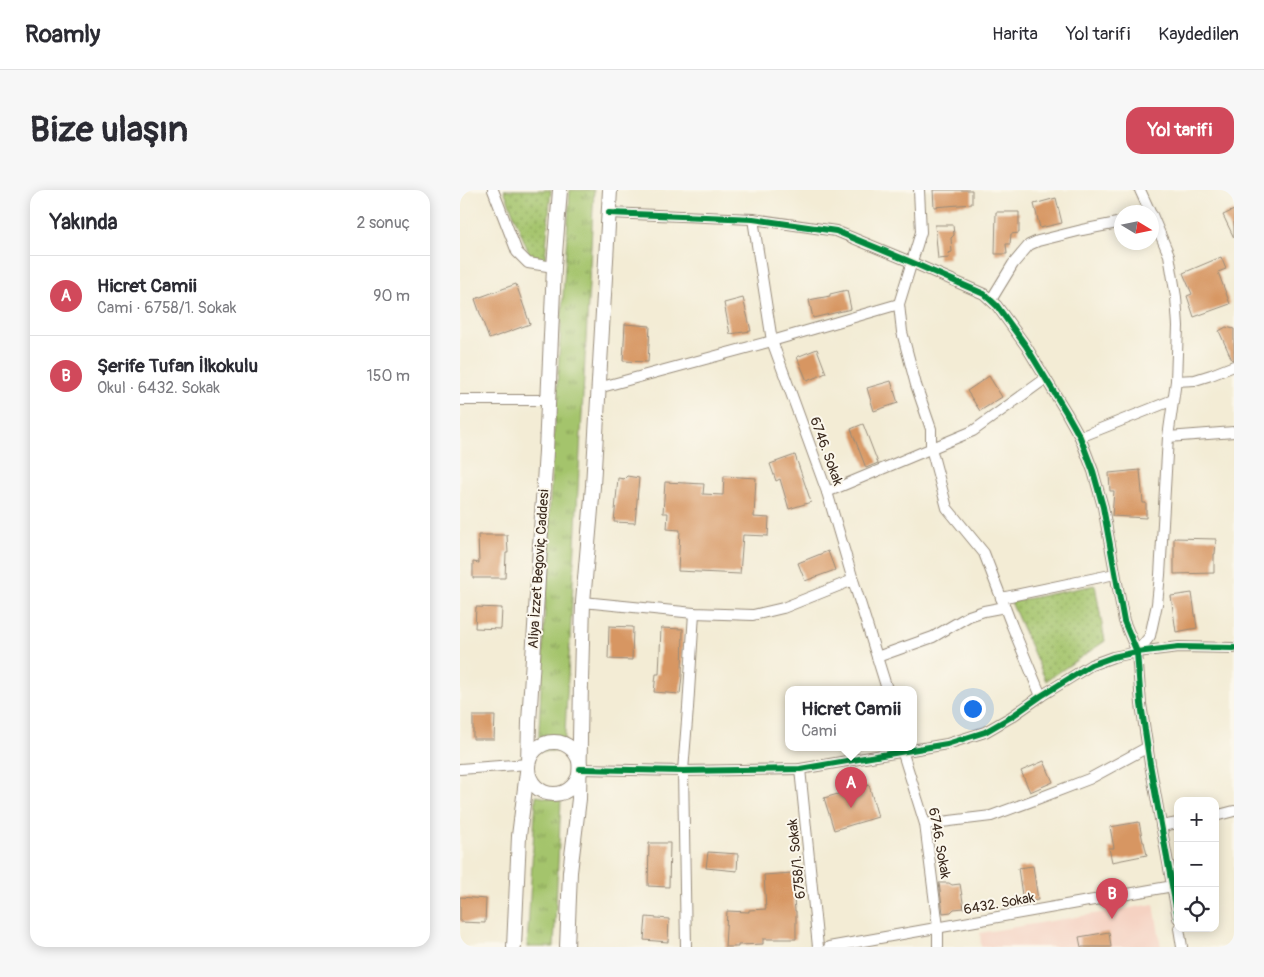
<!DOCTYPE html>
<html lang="tr">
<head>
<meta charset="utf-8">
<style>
  body { margin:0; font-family:Pangolin,sans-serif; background:#f7f7f7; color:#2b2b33 }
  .controls { position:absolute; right:15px; bottom:15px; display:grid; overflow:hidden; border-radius:10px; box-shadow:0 2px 12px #0003 }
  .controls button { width:45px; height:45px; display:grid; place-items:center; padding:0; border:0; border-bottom:1px solid #e1e1e2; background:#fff; color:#2b2b33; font:25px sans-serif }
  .compass { position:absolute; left:654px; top:15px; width:45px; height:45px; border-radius:50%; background:#fff; box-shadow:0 2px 12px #0003; rotate:100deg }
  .you { position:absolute; left:512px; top:518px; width:18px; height:18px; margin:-12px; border:4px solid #fff; border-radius:50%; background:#1a73e8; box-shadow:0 0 0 8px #1a73e833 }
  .badge { display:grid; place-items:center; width:32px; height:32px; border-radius:50%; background:#d1495b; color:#fff; font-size:16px; font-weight:700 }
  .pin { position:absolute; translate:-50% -41px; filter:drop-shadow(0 1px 2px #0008) }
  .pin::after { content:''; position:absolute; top:26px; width:18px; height:15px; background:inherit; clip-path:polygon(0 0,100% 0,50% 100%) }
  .popup { position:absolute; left:325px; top:496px; width:132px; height:65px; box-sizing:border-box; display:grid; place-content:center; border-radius:10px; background:#fff; filter:drop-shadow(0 1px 4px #0005); font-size:16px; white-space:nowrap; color:#7c7c81 }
  .popup b { font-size:19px; color:#2b2b33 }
  .popup::after { content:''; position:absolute; left:50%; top:100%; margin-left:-10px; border:10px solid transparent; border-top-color:#fff }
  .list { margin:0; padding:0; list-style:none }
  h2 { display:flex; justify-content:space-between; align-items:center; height:65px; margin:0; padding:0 20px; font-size:21px }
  h2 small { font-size:16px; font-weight:400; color:#7c7c81 }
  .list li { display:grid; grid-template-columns:32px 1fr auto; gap:15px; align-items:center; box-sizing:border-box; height:80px; padding:0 20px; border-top:1px solid #e1e1e2 }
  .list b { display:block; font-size:19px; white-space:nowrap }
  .list p { margin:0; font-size:16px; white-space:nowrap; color:#7c7c81 }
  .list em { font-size:16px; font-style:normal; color:#7c7c81 }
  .icon { flex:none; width:28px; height:28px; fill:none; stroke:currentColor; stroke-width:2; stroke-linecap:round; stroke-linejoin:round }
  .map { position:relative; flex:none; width:774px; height:757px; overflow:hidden; border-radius:15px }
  header { display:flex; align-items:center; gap:30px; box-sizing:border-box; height:70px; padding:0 25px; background:#fff; border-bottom:1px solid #e1e1e2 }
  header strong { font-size:24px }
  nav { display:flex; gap:28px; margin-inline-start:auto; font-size:18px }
  .intro { display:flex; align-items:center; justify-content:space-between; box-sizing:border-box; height:120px; padding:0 30px }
  h1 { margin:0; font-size:35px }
  .button { padding:12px 22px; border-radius:15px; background:#d1495b; color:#fff; font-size:18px; font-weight:700 }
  main { display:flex; gap:30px; padding:0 30px }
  aside { flex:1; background:#fff; border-radius:15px; box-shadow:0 2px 12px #0003 }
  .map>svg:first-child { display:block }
</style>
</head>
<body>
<header>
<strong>Roamly</strong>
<nav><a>Harita</a><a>Yol tarifi</a><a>Kaydedilen</a></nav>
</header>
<div class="intro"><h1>Bize ulaşın</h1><a class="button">Yol tarifi</a></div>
<main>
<aside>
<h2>Yakında<small>2 sonuç</small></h2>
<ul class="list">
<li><span class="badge">A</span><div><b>Hicret Camii</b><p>Cami · 6758/1. Sokak</p></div><em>90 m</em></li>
<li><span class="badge">B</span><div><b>Şerife Tufan İlkokulu</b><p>Okul · 6432. Sokak</p></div><em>150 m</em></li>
</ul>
</aside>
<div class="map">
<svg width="774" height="757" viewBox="0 0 774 757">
  <defs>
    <pattern id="grass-tufts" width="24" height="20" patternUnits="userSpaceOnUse" patternTransform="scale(1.25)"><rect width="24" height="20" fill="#a4c46c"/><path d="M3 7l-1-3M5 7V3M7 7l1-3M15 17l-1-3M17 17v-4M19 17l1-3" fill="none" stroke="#879f58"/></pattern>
    <pattern id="park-dots" width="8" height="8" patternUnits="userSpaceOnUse" patternTransform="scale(1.25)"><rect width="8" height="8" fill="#a4c46c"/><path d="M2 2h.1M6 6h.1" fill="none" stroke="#879f58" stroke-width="1.8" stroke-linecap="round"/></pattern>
  </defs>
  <rect width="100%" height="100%" fill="#fbf7ec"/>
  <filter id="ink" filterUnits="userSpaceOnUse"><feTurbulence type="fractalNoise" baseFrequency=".02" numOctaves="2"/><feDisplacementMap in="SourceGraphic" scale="10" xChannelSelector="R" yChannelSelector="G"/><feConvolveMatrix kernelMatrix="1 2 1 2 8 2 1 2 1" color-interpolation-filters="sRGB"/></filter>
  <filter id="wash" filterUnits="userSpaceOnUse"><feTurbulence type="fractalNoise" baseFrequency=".0096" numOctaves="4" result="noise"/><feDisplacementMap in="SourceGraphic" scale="20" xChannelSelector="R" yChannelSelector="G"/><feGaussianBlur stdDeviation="1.12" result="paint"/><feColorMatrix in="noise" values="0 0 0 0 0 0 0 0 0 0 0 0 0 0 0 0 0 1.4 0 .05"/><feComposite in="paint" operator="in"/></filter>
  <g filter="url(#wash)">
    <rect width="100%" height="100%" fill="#f3ecd5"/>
    <path fill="#f5d2c2" d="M 694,714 L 701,757 L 521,757 L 520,743 Z"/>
    <g fill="url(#grass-tufts)" stroke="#707745">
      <path d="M 110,0 L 134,0 L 104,561 L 78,561 L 92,271 Z"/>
      <path d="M 76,606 L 101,610 L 94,757 L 67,757 Z"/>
    </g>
    <g fill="url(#park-dots)" stroke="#707745">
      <path d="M 44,0 L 91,0 L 85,70 L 70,66 Z"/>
      <path d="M 635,395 L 645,451 L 586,491 L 551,412 Z"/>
    </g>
    <g id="blocks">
      <g fill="#d79662">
        <path d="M 473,0 L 512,0 L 512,14 L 474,17 Z"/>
        <path d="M 596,8 L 602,33 L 580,38 L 574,14 Z"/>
        <path d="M 774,20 L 774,48 L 763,25 Z"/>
        <path d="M 536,22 L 559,22 L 559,43 L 551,44 L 550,54 L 546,54 L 547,64 L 535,64 Z"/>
        <path d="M 475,35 L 493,35 L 494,45 L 491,48 L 492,62 L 488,63 L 489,68 L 478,69 Z"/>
        <path d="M 761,67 L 766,79 L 758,82 L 770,114 L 734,127 L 727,106 L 732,104 L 723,83 Z"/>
        <path d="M 56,94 L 70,134 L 29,149 L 15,109 Z"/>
        <path d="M 387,100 L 391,119 L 353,128 L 349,110 L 370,106 L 370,104 Z"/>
        <path d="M 283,108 L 291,141 L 270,144 L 264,113 Z"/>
        <path d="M 165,134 L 190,136 L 188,172 L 163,171 Z"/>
        <path d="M 766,137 L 774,139 L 774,169 L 772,170 L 759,141 Z"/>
        <path d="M 357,159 L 366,183 L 347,191 L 337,167 Z"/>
        <path d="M 529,186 L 542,207 L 520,221 L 507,201 Z"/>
        <path d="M 431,191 L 438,213 L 414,221 L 407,198 Z"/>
        <path d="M 403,234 L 418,273 L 406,278 L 391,239 Z"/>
        <path d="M 335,265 L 351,312 L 329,319 L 320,289 L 316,291 L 310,274 Z"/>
        <path d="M 680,280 L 683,313 L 686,313 L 686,328 L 652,326 L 654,301 L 650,301 L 649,283 Z"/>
        <path d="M 167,286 L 179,288 L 175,333 L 154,332 L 158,288 L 164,289 Z"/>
        <path d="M 264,286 L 296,288 L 294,327 L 309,328 L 308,346 L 283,345 L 280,384 L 218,381 L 220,340 L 207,339 L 208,323 L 203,323 L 205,292 L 244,294 L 243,304 L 263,305 Z"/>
        <path d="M 18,345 L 47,345 L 48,363 L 46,363 L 45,388 L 13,388 L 13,372 L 19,373 Z"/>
        <path d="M 714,348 L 756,349 L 755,364 L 754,364 L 754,383 L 714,384 Z"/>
        <path d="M 368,361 L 375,380 L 345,391 L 338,373 Z"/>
        <path d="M 732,403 L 737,438 L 716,442 L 711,406 Z"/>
        <path d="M 16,417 L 42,418 L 41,439 L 15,438 Z"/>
        <path d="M 149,436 L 173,437 L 172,470 L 148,469 Z"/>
        <path d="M 201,438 L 223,439 L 222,486 L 220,504 L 194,502 L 196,484 L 199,484 Z"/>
        <path d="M 13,526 L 35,526 L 34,549 L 13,549 Z"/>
        <path d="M 584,571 L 593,592 L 570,602 L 561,581 Z"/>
        <path d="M 409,595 L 418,627 L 374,640 L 364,608 Z"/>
        <path d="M 679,632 L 683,652 L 684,652 L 687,665 L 652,672 L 649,658 L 654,658 L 650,637 Z"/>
        <path d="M 189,653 L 210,653 L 209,697 L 188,696 Z"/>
        <path d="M 248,662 L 278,664 L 277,681 L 246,678 Z"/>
        <path d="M 573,676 L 578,710 L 563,712 L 558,678 Z"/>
        <path d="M 332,683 L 335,721 L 336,721 L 336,749 L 303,749 L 303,754 L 278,755 L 278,757 L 265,757 L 267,721 L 289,722 L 289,720 L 306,719 L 304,685 Z"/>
        <path d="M 479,693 L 489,693 L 492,695 L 500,694 L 504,718 L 494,719 L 491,722 L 483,723 Z"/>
        <path d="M 0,707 L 26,709 L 25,733 L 0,732 Z"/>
        <path d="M 186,727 L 209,729 L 208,752 L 184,750 Z"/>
        <path d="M 649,742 L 651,757 L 621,757 L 619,747 Z"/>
      </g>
    </g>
  </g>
  <g filter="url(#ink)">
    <use href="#blocks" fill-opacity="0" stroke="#978b7a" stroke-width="1"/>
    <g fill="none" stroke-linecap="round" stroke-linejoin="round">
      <g stroke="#978b7a" stroke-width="12">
        <g id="minor">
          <path d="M 33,0 L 57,62 L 68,73 L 94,77"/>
          <path d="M 459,0 L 461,42 L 439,114 L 442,142 L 456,195 L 471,239 L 471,258 L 487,318 L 524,363 L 552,436 L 581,506"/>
          <path d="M 680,0 L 690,22"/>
          <path d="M 149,23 L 293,29 L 376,41 L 451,72 L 524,104 L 537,116 L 566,156 L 606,222 L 620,247 L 633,281 L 643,317 L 664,431 L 677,462 L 681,514 L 690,574 L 718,728"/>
          <path d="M 293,29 L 312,151 L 367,302 L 393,390 L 427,499"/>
          <path d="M 531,110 L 553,74 L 569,55 L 578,51 L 622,40 L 662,32"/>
          <path d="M 716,191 L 735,190 L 751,185 L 774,176"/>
          <path d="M 138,198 L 312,151 L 439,114"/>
          <path d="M 0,210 L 88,210"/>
          <path d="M 620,247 L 713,210"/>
          <path d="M 708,247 L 774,242"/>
          <path d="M 367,302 L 513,241 L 585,189"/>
          <path d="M 541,408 L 655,384"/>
          <path d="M 123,412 L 234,423 L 293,425 L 323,418 L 393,390"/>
          <path d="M 677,462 L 690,446 L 697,414 L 700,385 L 708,247 L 716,191 L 718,136 L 716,107 L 709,65 L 692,25"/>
          <path d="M 417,467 L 473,447 L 509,426 L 524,421 L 545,417"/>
          <path d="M 441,557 L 465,634 L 478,737 L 478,757"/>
          <path d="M 0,579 L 68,574"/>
          <path d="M 120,579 L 223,581 L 340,579 L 487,554 L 525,542 L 551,527 L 581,506 L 631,475 L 653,467 L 677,462 L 719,457 L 774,458"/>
          <path d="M 340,579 L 358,757"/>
          <path d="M 755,626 L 774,621"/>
          <path d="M 465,634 L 531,626 L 569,612 L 629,589 L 688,557"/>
          <path d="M 701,636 L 718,633"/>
          <path d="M 719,738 L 722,757"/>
          <path d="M 226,757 L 223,581 L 228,518 L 234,423"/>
          <path d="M 369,757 L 713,696"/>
        </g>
      </g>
      <g stroke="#978b7a" stroke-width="16">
        <g id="secondary">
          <circle cx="94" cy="578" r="26"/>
          <path d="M 54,757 L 59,646 L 68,574 L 69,532 L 86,261 L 94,77 L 100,0"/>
          <path d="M 107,757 L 110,682 L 119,609 L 121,491 L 123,412 L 133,296 L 150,0"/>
        </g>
      </g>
      <use href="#minor" stroke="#fff" stroke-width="10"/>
      <use href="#secondary" stroke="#fff" stroke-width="14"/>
      <g stroke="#fbf7ec" stroke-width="9">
        <g id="cycleway">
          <path d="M 149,23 L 293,29 L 376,41 L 451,72 L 524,104 L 537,116 L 566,156 L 606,222 L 620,247 L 633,281 L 643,317 L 664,431 L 677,462 L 681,514 L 690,574 L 718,728"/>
          <path d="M 120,579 L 223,581 L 340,579 L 487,554 L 525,542 L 551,527 L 581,506 L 631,475 L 653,467 L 677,462 L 719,457 L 774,458"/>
        </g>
      </g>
      <use href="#cycleway" stroke="#00873e" stroke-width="6"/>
    </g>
  </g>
  <g text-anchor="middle" stroke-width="4" stroke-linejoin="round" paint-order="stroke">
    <g font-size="14" fill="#3b2a1e" stroke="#fbf7ec">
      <text transform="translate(367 261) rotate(70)" y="5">6746. Sokak</text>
      <text transform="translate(78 379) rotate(-86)" y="5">Aliya İzzet Begoviç Caddesi</text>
      <text transform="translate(480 653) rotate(80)" y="5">6746. Sokak</text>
      <text transform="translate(336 669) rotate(-96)" y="5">6758/1. Sokak</text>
      <text transform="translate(539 713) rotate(-10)" y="5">6432. Sokak</text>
    </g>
  </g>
</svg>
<div class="controls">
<button>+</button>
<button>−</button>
<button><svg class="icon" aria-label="locate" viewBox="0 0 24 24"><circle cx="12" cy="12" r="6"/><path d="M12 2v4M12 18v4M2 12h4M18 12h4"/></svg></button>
</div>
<svg class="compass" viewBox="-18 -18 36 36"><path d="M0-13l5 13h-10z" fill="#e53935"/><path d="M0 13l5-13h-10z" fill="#7c7c81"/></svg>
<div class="you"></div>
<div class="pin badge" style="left:391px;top:618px">A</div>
<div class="popup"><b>Hicret Camii</b>Cami</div>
<div class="pin badge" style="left:652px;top:729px">B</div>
</div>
</main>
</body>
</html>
